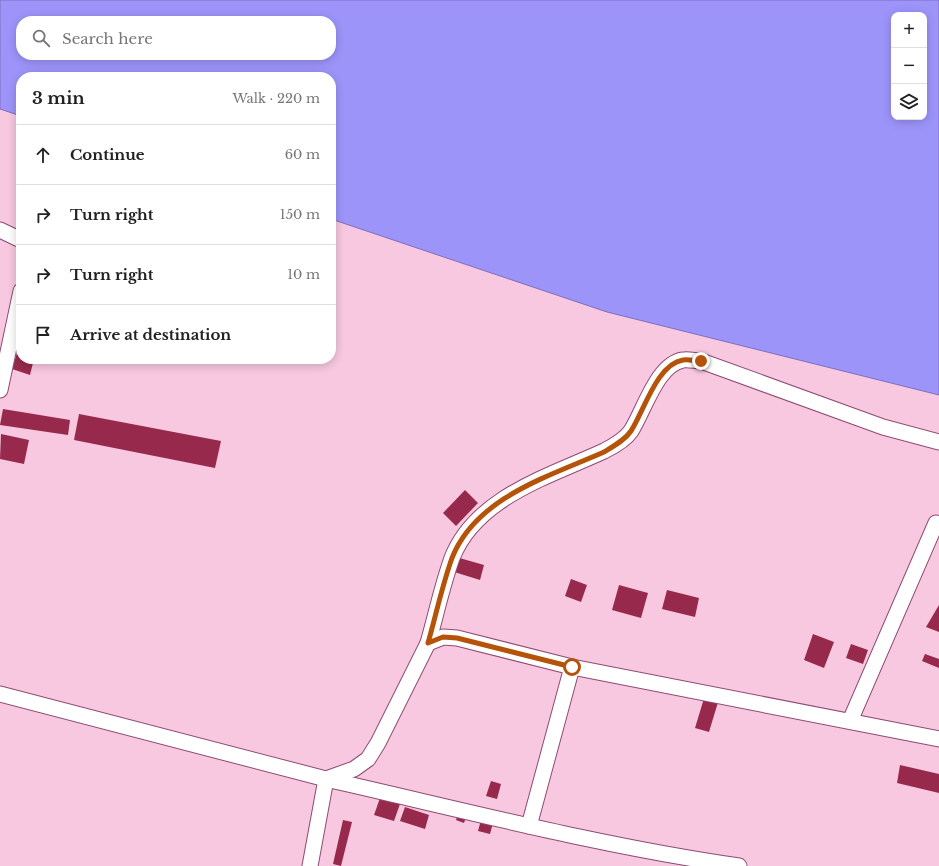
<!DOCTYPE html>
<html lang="en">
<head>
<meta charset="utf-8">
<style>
  body { margin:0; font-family:"Libre Baskerville",serif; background:#f2f2f2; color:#222 }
  .controls { position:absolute; right:12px; top:12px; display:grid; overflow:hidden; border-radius:8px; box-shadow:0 2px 10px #0003 }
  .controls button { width:36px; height:36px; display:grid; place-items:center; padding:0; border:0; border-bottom:1px solid #e0e0e0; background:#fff; color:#222; font:20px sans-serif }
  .stop { position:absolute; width:12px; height:12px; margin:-9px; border:3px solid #b45309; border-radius:50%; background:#fff }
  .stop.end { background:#b45309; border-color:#fff; box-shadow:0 1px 4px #0008 }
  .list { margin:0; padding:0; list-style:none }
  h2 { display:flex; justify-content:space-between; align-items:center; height:52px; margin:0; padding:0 16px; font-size:17px }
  h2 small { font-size:13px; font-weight:400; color:#767676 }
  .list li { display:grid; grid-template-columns:26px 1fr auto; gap:12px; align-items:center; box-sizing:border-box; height:60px; padding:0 16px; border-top:1px solid #e0e0e0 }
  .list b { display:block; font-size:15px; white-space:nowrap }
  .list em { font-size:13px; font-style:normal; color:#767676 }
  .icon { flex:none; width:22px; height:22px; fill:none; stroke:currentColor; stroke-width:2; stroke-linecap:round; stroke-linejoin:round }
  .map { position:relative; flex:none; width:939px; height:866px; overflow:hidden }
  .search { position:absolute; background:#fff; box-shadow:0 2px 10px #0003; left:16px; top:16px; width:320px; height:44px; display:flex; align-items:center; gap:10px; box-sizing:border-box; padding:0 14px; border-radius:16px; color:#767676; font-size:15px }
  .panel { position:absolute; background:#fff; box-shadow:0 2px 10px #0003; left:16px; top:72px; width:320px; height:292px; border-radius:16px }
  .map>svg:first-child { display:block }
</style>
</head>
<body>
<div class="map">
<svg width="939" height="866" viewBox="0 0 939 866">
  <rect width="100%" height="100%" fill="#f7c8e0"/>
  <path fill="#9d94fa" stroke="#7e6fbc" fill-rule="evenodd" d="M 0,0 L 939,0 L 939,395 L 607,312 L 331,219 L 331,77 L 21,77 L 21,116 L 0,109 ZM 894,15 L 924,15 L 924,117 L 894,117 ZM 21,21 L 331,21 L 331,55 L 21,55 Z"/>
  <g fill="#972a4c">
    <path d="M 21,340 L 21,359 L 34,359 L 30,375 L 12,369 Z"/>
    <path d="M 3,409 L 70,420 L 68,435 L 0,425 Z"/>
    <path d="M 79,414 L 221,441 L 215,468 L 74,440 Z"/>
    <path d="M 1,434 L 29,440 L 24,464 L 0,459 Z"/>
    <path d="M 465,490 L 478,503 L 456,526 L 443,513 Z"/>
    <path d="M 456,557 L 484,565 L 480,580 L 451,571 Z"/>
    <path d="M 571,579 L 587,585 L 581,602 L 565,596 Z"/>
    <path d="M 619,585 L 648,593 L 641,618 L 612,610 Z"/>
    <path d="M 667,590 L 699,598 L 695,617 L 662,609 Z"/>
    <path d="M 939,605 L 939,632 L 926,627 Z"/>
    <path d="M 813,634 L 834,642 L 824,668 L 804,660 Z"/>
    <path d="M 851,644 L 868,650 L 863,664 L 846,658 Z"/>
    <path d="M 925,654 L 939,659 L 939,668 L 922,661 Z"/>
    <path d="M 705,695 L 719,699 L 709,732 L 695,728 Z"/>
    <path d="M 900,765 L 939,774 L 939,793 L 897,783 Z"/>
    <path d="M 491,781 L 501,784 L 497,799 L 486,796 Z"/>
    <path d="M 380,798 L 400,804 L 394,821 L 374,815 Z"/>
    <path d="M 405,807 L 429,815 L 425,829 L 400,821 Z"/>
    <path d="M 458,814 L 466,817 L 464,823 L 456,820 Z"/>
    <path d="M 343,820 L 352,822 L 341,866 L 333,864 Z"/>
    <path d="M 481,820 L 493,823 L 490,834 L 478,831 Z"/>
  </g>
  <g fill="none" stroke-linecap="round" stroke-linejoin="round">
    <g stroke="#8f4b72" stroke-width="17">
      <g id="minor">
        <path d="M 0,230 L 21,240"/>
        <path d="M 0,390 L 21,291"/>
        <path d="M 428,643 C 436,615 442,586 452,558 C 476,497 550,476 604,451 C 614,446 625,440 631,431 C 644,411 657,364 683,360 C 688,359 696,361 701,361 L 883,427 L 939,442"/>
        <path d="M 0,694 L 326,779 L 354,769 L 368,759 L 378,743 L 428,643 L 443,637 L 457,638 L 572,667 L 939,739"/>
        <path d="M 850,721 L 936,523"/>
        <path d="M 529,826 L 572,667"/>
        <path d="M 310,866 L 326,779 C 463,810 600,846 739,866"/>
      </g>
    </g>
    <use href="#minor" stroke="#fff" stroke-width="15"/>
  </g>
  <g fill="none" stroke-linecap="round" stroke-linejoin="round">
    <path stroke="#b45309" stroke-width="5" d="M 572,667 L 457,638 L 443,637 L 428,643 C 436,615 442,586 452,558 C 476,497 550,476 604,452 C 614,446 625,440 631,431 C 644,411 657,364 683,360 C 688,359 696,361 701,361"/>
  </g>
</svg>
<div class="controls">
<button>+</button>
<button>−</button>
<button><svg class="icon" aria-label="layers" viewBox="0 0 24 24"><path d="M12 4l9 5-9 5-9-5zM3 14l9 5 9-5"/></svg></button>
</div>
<div class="stop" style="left:572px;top:667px"></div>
<div class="stop end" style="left:701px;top:361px"></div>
<div class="search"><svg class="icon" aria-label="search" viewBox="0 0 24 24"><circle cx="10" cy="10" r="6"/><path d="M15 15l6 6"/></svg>Search here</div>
<section class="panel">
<h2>3 min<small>Walk · 220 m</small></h2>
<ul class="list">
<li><svg class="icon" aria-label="ahead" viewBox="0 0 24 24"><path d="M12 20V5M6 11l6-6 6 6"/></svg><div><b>Continue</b></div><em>60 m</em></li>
<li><svg class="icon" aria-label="right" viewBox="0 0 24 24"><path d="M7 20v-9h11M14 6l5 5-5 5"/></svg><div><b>Turn right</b></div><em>150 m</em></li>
<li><svg class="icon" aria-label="right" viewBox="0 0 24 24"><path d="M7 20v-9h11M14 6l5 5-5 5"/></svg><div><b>Turn right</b></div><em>10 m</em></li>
<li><svg class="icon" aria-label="arrive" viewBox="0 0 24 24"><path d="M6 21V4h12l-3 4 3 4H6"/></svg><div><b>Arrive at destination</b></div></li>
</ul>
</section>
</div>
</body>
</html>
